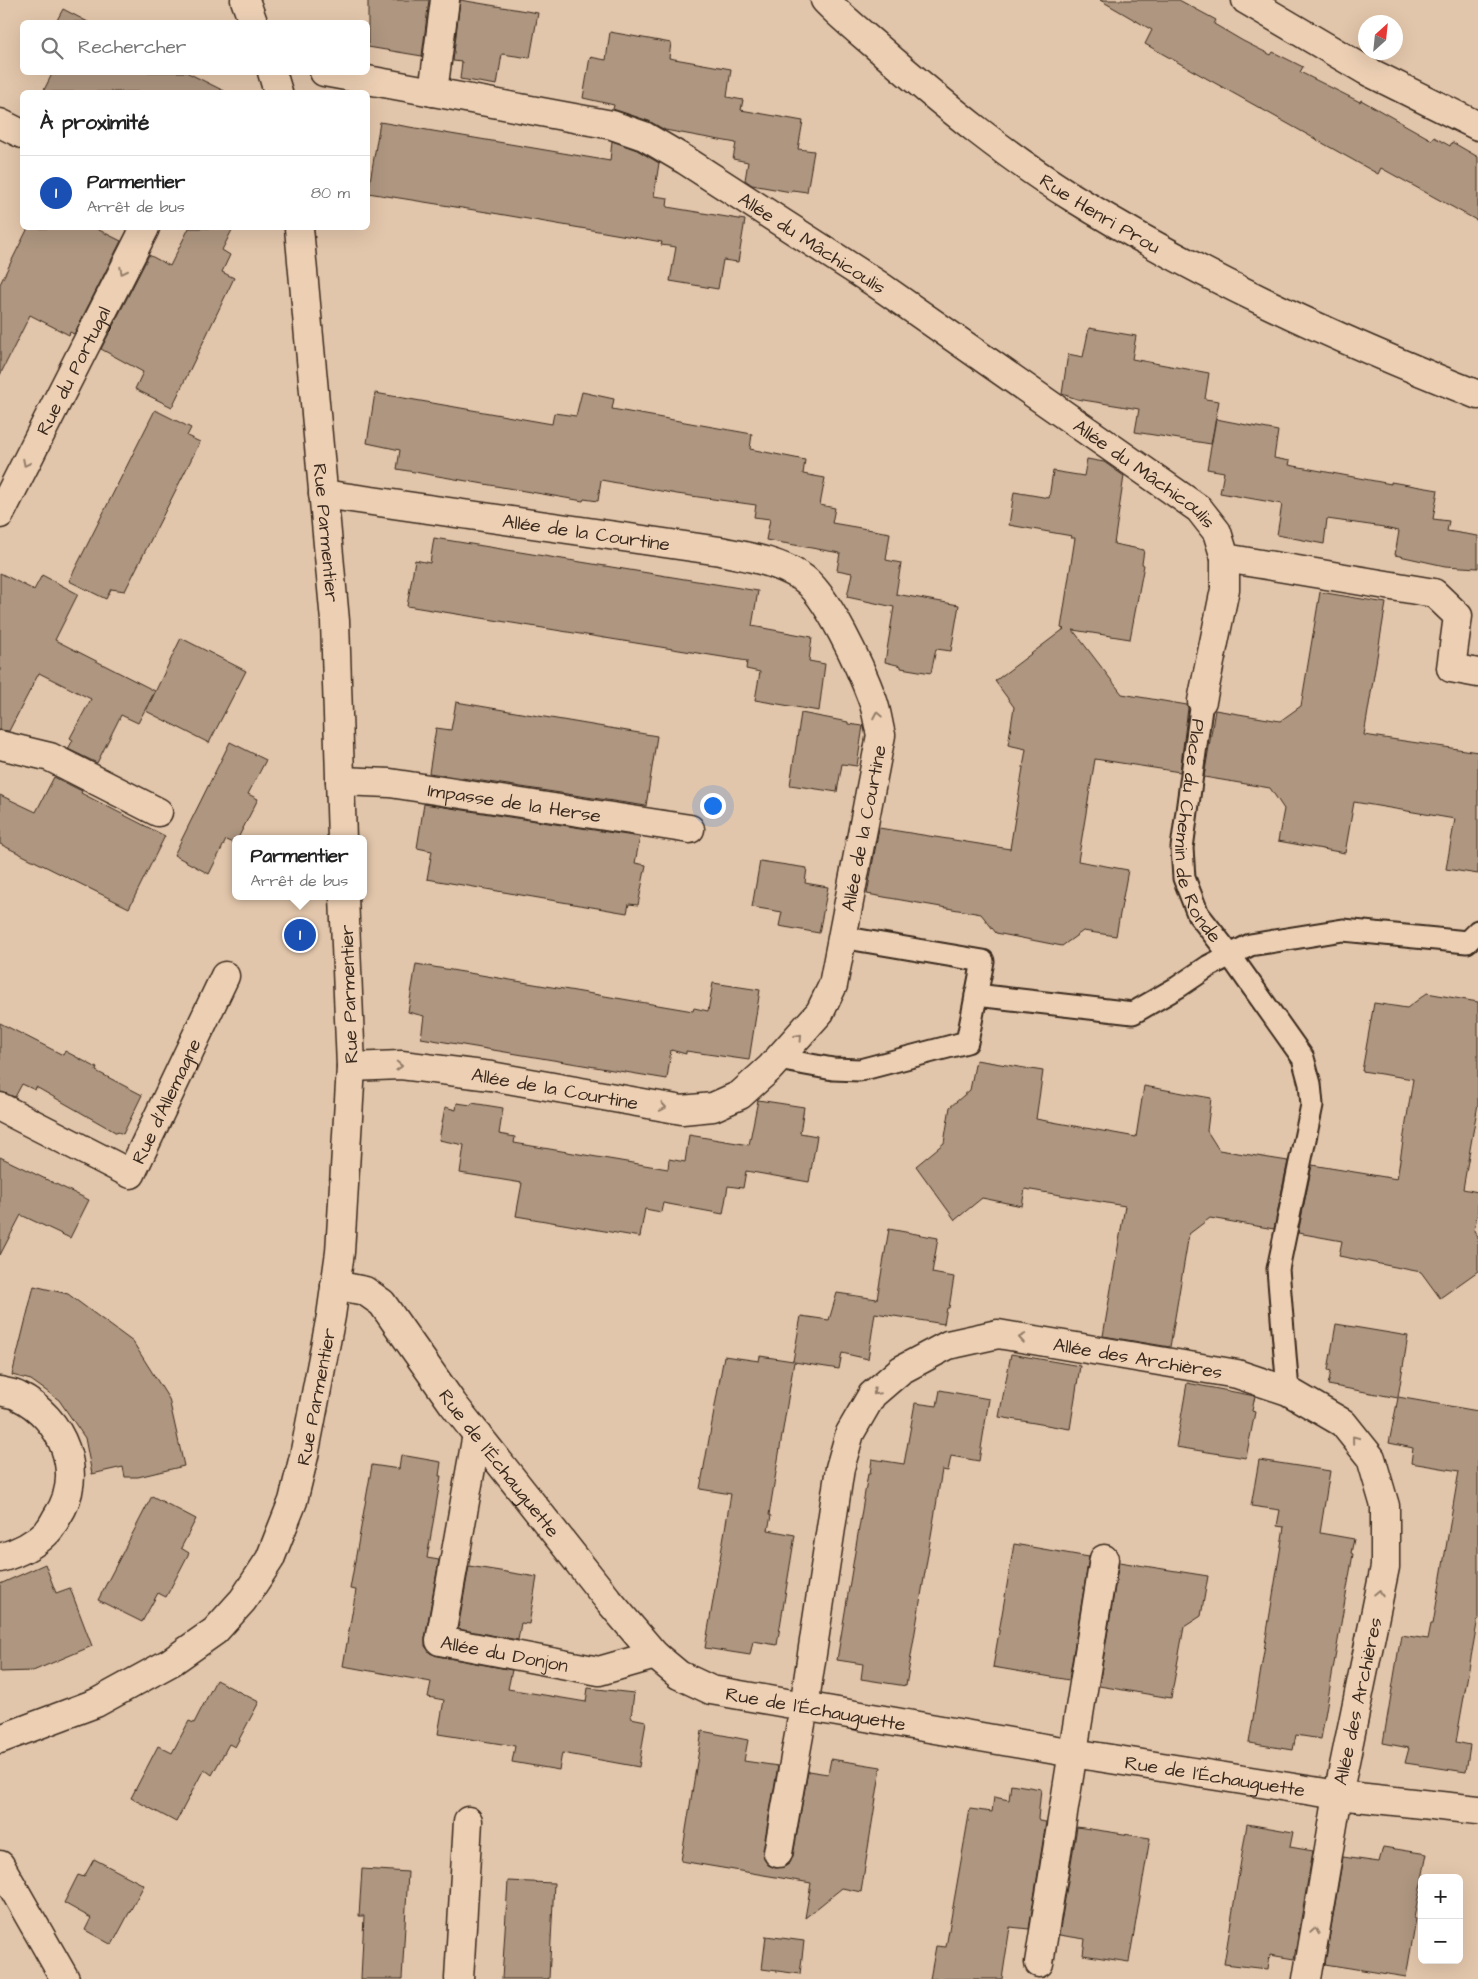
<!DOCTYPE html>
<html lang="fr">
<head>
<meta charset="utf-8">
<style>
  body { margin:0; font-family:"Architects Daughter",sans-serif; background:#f6f6f6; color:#222 }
  .controls { position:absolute; right:15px; bottom:15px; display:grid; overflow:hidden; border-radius:8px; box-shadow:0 5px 20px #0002 }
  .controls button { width:45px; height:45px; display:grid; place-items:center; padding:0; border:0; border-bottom:1px solid #e0e0e0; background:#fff; color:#222; font:25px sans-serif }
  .compass { position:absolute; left:1358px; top:15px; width:45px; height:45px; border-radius:50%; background:#fff; box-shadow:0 5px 20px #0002; rotate:27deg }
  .you { position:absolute; left:712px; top:805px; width:18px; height:18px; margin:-12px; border:4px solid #fff; border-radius:50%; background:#1a73e8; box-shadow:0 0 0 8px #1a73e833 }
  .badge { display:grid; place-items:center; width:32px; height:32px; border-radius:50%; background:#111827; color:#fff; font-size:16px; font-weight:700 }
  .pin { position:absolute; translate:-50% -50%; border:2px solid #fff; box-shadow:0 1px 5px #0006 }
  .popup { position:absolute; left:232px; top:835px; width:135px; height:65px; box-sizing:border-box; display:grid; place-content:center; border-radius:8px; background:#fff; filter:drop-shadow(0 1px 4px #0005); font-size:16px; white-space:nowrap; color:#767676 }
  .popup b { font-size:19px; color:#222 }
  .popup::after { content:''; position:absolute; left:50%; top:100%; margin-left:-10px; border:10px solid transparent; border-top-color:#fff }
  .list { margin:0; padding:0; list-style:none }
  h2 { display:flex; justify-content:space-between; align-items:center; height:65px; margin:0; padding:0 20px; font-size:21px }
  h2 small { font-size:16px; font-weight:400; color:#767676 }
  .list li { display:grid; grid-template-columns:32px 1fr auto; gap:15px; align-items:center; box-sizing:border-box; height:75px; padding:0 20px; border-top:1px solid #e0e0e0 }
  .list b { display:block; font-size:19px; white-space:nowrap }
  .list p { margin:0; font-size:16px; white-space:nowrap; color:#767676 }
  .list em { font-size:16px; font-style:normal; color:#767676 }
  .icon { flex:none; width:28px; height:28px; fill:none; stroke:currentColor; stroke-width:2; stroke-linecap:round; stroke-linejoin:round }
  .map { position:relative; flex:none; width:1478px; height:1979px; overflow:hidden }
  .search { position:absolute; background:#fff; box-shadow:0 5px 20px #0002; left:20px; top:20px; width:350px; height:55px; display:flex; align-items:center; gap:12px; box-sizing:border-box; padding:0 18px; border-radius:8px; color:#767676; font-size:19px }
  .panel { position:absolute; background:#fff; box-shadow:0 5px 20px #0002; left:20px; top:90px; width:350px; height:140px; border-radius:8px }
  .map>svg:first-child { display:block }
</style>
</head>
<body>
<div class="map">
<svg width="1478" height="1979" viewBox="0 0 1478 1979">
  <rect width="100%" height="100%" fill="#e2c6ab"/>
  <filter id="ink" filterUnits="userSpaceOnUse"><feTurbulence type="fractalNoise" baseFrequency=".02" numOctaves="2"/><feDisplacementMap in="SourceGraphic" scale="10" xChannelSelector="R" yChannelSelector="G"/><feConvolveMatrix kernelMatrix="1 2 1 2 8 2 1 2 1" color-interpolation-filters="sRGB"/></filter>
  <g filter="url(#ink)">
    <g fill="#ae9680" stroke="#3b2a1e">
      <path d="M 368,0 L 429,0 L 422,56 L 368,47 Z"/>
      <path d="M 460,0 L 538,13 L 530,58 L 502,54 L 497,85 L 460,79 L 462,62 L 453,61 Z"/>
      <path d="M 1100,0 L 1179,0 L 1216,20 L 1214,24 L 1243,41 L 1271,55 L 1273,52 L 1303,67 L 1300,72 L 1360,102 L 1361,100 L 1432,140 L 1434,137 L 1450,146 L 1452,142 L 1478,157 L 1478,221 L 1381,168 L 1378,174 L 1145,44 L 1152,30 Z"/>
      <path d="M 63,9 L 88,22 L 56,22 Z"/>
      <path d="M 610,32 L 671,43 L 669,58 L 731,69 L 727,97 L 743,100 L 741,110 L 803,121 L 798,149 L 814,151 L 807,192 L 792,190 L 791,192 L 752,185 L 745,180 L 748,162 L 733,159 L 736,143 L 665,130 L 649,121 L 613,109 L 614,105 L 583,98 L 590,57 L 606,60 Z"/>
      <path d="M 53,72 L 186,72 L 226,92 L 43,92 Z"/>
      <path d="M 380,122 L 610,161 L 612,141 L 637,150 L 659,163 L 654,196 L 668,198 L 667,207 L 745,220 L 738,262 L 723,260 L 718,289 L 670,281 L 676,247 L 661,245 L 662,242 L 493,213 L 368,193 Z"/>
      <path d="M 28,228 L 95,228 L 121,241 L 74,334 L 70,332 L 69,335 L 30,315 L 0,375 L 0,284 Z"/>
      <path d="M 189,228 L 233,228 L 222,250 L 230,255 L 222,272 L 234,278 L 172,407 L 135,389 L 143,372 L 101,349 L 149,255 L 170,266 Z"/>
      <path d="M 1089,328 L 1136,336 L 1132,359 L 1209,373 L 1205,399 L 1219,401 L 1211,444 L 1135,432 L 1139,409 L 1077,399 L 1062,394 L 1068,354 L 1083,357 Z"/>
      <path d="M 582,392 L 614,399 L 612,409 L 752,434 L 750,449 L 805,460 L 803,474 L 825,478 L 820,505 L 835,508 L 832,523 L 890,533 L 886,560 L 901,563 L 896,594 L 959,605 L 951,651 L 936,649 L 931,673 L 901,668 L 901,666 L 885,662 L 894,607 L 847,597 L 852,573 L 837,570 L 840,553 L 766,540 L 770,519 L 754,517 L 756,505 L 677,494 L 601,480 L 598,501 L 584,499 L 583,501 L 397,469 L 400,450 L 367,443 L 375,393 L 552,424 L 554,413 L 576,416 Z"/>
      <path d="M 155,410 L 191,428 L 187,436 L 200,442 L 125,591 L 111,589 L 106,599 L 69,581 Z"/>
      <path d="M 1216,419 L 1278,431 L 1274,458 L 1290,461 L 1289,465 L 1391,484 L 1391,482 L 1438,490 L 1433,519 L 1449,521 L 1447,531 L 1478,536 L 1478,568 L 1445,566 L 1395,555 L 1399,531 L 1384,528 L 1384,527 L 1327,519 L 1324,544 L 1277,535 L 1282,504 L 1220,493 L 1224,472 L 1207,469 Z"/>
      <path d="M 1087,459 L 1104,462 L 1124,476 L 1114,544 L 1144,550 L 1142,564 L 1144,565 L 1130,639 L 1073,630 L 1122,694 L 1187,705 L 1188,708 L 1180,772 L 1095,759 L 1078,861 L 1128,870 L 1116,936 L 1083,931 L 1062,946 L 996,933 L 981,914 L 867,894 L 879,828 L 1010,849 L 1026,749 L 1008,745 L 1014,707 L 995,681 L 1064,629 L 1061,628 L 1075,538 L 1071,538 L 1072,536 L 1009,525 L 1014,492 L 1049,498 L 1053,471 L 1084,476 Z"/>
      <path d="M 434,538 L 758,591 L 752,626 L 812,637 L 809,661 L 825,664 L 819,711 L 755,700 L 760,672 L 746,669 L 747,661 L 407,606 L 415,560 L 430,563 Z"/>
      <path d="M 0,573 L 34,590 L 42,575 L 78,594 L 55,640 L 155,691 L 138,723 L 121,715 L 97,763 L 68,749 L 73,740 L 70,738 L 91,699 L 39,673 L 9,731 L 0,730 Z"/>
      <path d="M 1320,592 L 1386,603 L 1364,735 L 1478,752 L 1478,874 L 1446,869 L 1455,819 L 1354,802 L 1345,853 L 1278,841 L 1284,809 L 1270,788 L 1204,777 L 1215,710 L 1280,721 L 1301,706 Z"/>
      <path d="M 181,638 L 246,671 L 209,743 L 146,711 Z"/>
      <path d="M 456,702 L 657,736 L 646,806 L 429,773 L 436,728 L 451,730 Z"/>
      <path d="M 801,713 L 848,722 L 848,724 L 863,726 L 857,766 L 842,764 L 837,792 L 790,785 Z"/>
      <path d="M 230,742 L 266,760 L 248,794 L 258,799 L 235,844 L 226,840 L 209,874 L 174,855 Z"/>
      <path d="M 54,777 L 82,791 L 81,793 L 165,836 L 129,908 L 0,844 L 0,795 L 36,812 Z"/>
      <path d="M 424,804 L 640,837 L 635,863 L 646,865 L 638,905 L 629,904 L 627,913 L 427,879 L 432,851 L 417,848 Z"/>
      <path d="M 760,861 L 807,868 L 805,883 L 828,887 L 819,933 L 779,926 L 782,912 L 752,907 Z"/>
      <path d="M 416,964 L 693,1011 L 694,1008 L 708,1011 L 713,983 L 760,990 L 749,1060 L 686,1051 L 686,1054 L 671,1050 L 667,1079 L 421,1038 L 424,1016 L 408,1012 Z"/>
      <path d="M 1427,993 L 1478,1002 L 1478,1104 L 1463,1189 L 1478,1192 L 1478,1211 L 1474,1231 L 1478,1236 L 1478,1271 L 1440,1298 L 1421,1272 L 1339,1256 L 1342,1241 L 1298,1233 L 1312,1165 L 1397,1179 L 1413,1079 L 1362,1071 L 1374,1003 L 1407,1008 Z"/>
      <path d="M 0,1023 L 63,1055 L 65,1051 L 97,1068 L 96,1071 L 142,1095 L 123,1134 L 118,1132 L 117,1133 L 36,1087 L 35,1090 L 22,1084 L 15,1097 L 0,1092 Z"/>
      <path d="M 976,1060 L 1043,1071 L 1036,1119 L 1136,1137 L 1144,1086 L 1211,1098 L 1207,1131 L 1219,1150 L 1288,1161 L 1274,1229 L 1210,1218 L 1189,1234 L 1170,1347 L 1103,1336 L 1125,1206 L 1025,1189 L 1022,1206 L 982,1198 L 955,1220 L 916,1166 L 944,1143 L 950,1107 L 970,1090 Z"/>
      <path d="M 758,1100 L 804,1107 L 800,1133 L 817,1136 L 809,1182 L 746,1171 L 743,1188 L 728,1186 L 723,1214 L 663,1203 L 661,1212 L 645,1209 L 640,1237 L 516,1216 L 522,1183 L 460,1173 L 464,1145 L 439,1140 L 445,1107 L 456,1110 L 457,1103 L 471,1105 L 472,1103 L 503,1108 L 499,1134 L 515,1137 L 514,1143 L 668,1169 L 669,1159 L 685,1162 L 689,1135 L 749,1145 Z"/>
      <path d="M 0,1157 L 89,1200 L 70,1238 L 21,1215 L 0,1255 Z"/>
      <path d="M 889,1229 L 938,1238 L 932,1273 L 954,1277 L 949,1308 L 947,1308 L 944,1324 L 875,1313 L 868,1359 L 842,1353 L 839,1369 L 794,1362 L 769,1515 L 771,1516 L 768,1530 L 795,1535 L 777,1645 L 753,1641 L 750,1655 L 705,1648 L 731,1494 L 700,1489 L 724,1356 L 759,1361 L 760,1356 L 793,1361 L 801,1316 L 829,1320 L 837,1293 L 877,1299 Z"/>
      <path d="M 34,1286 L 68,1294 L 133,1342 L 169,1399 L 184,1466 L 138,1477 L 125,1477 L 123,1467 L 92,1474 L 85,1438 L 59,1400 L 31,1380 L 12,1375 Z"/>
      <path d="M 1336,1324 L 1408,1336 L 1398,1397 L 1478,1411 L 1478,1618 L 1456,1742 L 1470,1745 L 1466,1772 L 1405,1763 L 1409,1748 L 1383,1743 L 1401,1635 L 1428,1639 L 1431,1624 L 1433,1624 L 1459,1471 L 1411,1463 L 1413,1448 L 1389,1443 L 1398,1398 L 1328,1385 L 1331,1371 L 1328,1370 Z"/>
      <path d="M 1011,1354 L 1080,1366 L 1070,1429 L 999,1417 Z"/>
      <path d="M 1187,1383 L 1255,1396 L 1252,1411 L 1255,1412 L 1246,1458 L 1176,1447 Z"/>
      <path d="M 940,1390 L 989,1399 L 979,1461 L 951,1456 L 948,1471 L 942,1470 L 906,1686 L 861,1679 L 863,1664 L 837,1660 L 868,1474 L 870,1474 L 872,1459 L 904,1464 L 915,1403 L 937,1406 Z"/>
      <path d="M 401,1455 L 441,1462 L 439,1476 L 441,1476 L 427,1558 L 439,1560 L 425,1638 L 425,1646 L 430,1653 L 437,1656 L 512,1670 L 508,1689 L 586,1702 L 588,1688 L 634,1693 L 631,1718 L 646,1721 L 639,1767 L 562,1753 L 559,1770 L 512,1762 L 515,1746 L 438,1734 L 444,1700 L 428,1697 L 431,1682 L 343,1666 L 356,1590 L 350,1589 L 372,1465 L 399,1469 Z"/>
      <path d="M 1259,1460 L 1330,1471 L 1320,1533 L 1354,1539 L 1351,1553 L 1353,1554 L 1321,1739 L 1296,1735 L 1293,1750 L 1249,1743 L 1284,1527 L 1277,1526 L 1280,1510 L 1251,1506 Z"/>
      <path d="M 152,1496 L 196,1519 L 181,1548 L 189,1553 L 166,1597 L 158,1593 L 142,1622 L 98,1600 Z"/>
      <path d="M 1014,1544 L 1089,1557 L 1069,1680 L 993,1667 Z"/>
      <path d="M 1119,1562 L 1208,1576 L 1201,1616 L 1184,1627 L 1171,1698 L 1099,1686 Z"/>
      <path d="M 45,1564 L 56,1593 L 70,1588 L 92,1646 L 33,1671 L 0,1672 L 0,1584 Z"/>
      <path d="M 469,1566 L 537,1577 L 529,1624 L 521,1623 L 518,1640 L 458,1629 Z"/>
      <path d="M 216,1680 L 259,1702 L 235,1747 L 229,1744 L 212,1775 L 204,1769 L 176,1822 L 131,1798 L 158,1746 L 172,1753 L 189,1721 L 194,1723 Z"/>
      <path d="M 702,1731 L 748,1740 L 744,1761 L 778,1766 L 763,1850 L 764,1859 L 768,1865 L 775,1868 L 784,1867 L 790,1863 L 793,1856 L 808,1771 L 828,1774 L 831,1759 L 881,1767 L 861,1892 L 842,1888 L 805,1918 L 811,1883 L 681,1861 Z"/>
      <path d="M 1011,1784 L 1041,1789 L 1038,1819 L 1039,1821 L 1046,1822 L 1029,1929 L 1010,1927 L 1002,1979 L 930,1979 L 936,1946 L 946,1947 L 970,1809 L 992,1812 L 994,1797 L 1009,1800 Z"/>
      <path d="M 1247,1824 L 1293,1832 L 1290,1847 L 1313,1851 L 1294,1959 L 1270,1955 L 1268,1969 L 1224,1964 Z"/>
      <path d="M 1077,1827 L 1150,1838 L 1129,1962 L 1083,1955 L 1085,1939 L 1059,1935 Z"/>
      <path d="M 1383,1847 L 1427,1854 L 1414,1918 L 1416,1919 L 1406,1977 L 1325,1964 L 1343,1857 L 1379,1862 Z"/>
      <path d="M 94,1859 L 144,1885 L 112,1945 L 85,1930 L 91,1918 L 64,1903 L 78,1875 L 84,1877 Z"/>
      <path d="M 362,1869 L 408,1872 L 402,1979 L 361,1979 L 364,1916 L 359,1916 Z"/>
      <path d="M 508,1881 L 554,1883 L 549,1979 L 502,1979 Z"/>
      <path d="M 766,1936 L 804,1941 L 800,1974 L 762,1969 Z"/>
    </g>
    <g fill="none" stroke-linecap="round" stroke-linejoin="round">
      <g stroke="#3b2a1e" stroke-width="25">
        <g id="pedestrian">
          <path id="s1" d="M 1202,701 L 1182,848 L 1184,878 L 1198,914 L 1230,955 L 1303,1058 L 1310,1084 L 1312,1105 L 1278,1269 L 1288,1391"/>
          <path d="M 976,995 L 1133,1013 L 1178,987 L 1209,966 L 1250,945 L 1343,930 L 1467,942 L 1478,931"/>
          <path d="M 778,1059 L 833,1069 L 860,1070 L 967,1042 L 983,961 L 841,937"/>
        </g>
      </g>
      <g stroke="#3b2a1e" stroke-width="31">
        <g id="minor">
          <path d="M 245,0 L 253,22"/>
          <path d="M 1246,0 L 1365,70 L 1478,126"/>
          <path d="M 272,72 L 278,92"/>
          <path id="s2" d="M 324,72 L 612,125 L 644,136 L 685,160 L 877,284 L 1199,509 L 1217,532 L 1225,558 L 1434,593 L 1458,616 L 1451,668 L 1478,673"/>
          <path d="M 433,92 L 445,0"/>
          <path d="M 0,123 L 22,134"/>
          <path id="s3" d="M 299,228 L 335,621 L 342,839"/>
          <path id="s4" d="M 323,494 L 720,551 C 748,557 776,561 800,576 C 827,592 862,671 873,701 C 877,712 878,724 881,735 L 833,985 L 820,1012 L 770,1068 L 740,1095 L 713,1107 L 682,1110 L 491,1076 L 401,1065 L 351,1067"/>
          <path id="s5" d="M 0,514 L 145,228"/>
          <path d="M 1202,701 L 1225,589 L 1225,558"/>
          <path d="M 0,745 L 50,757 L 158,812"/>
          <path id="s6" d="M 340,781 L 390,783 L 690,829"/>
          <path id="s7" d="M 0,1107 L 131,1174 L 225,976"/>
          <path id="s8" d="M 335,1285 L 365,1291 L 382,1303 L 453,1404 L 609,1601 L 655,1655 L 679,1675 L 711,1690 L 1073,1753 L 1338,1795 L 1478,1810"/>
          <path d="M 0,1391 C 6,1393 13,1393 18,1396 C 63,1418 86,1474 57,1517 C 54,1522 51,1529 46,1533 C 33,1546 17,1553 0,1558"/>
          <path id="s9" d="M 477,1434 L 440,1641 L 599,1671 L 655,1655"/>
          <path id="s10" d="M 0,1739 L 96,1703 L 171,1662 L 215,1631 L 243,1600 L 270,1559 L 279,1536 L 293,1501 L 304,1456 L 331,1316 L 340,1252 L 351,1067 L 344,896"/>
          <path id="s11" d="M 778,1853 L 804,1707 L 840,1468 L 850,1433 L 872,1395 L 901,1370 L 948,1345 L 998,1334 L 1237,1374 L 1288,1391 L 1343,1423 L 1371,1458 L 1385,1506 L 1385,1567 L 1338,1795 L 1307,1979"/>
          <path d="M 0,1865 L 65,1979"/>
          <path d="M 1039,1963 L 1104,1559"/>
          <path d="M 459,1979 L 468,1821"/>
        </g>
      </g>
      <g stroke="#3b2a1e" stroke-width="31">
        <g id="tertiary">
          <path id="s12" d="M 825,0 C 845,21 869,39 891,59 C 948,108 1008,157 1072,197 C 1201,277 1337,339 1478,395"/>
        </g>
      </g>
      <use href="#pedestrian" stroke="#edd0b4" stroke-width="21"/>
      <use href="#minor" stroke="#edd0b4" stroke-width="28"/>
      <use href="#tertiary" stroke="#edd0b4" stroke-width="28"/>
    </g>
    <defs><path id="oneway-chevron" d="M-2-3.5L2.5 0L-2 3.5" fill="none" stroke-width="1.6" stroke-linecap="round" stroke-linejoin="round" transform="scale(1.25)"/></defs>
    <g stroke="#947d69">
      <use href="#oneway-chevron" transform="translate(123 271) rotate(117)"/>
      <use href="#oneway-chevron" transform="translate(26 463) rotate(117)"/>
      <use href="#oneway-chevron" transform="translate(877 715) rotate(-101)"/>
      <use href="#oneway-chevron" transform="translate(799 1037) rotate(-48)"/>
      <use href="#oneway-chevron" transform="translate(399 1066) rotate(2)"/>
      <use href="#oneway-chevron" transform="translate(663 1107) rotate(10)"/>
      <use href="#oneway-chevron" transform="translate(1022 1338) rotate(-170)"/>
      <use href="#oneway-chevron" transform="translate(876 1392) rotate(135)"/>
      <use href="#oneway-chevron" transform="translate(1355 1439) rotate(-129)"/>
      <use href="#oneway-chevron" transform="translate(1379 1593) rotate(-78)"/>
      <use href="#oneway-chevron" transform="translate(1315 1931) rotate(-81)"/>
    </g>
  </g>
  <g text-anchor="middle" stroke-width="4.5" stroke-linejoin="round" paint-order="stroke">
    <g font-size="19" fill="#3b2a1e" stroke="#edd0b4">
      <text dy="7" stroke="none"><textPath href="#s12" startOffset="349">Rue Henri Prou</textPath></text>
      <text dy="7" stroke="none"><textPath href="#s2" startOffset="526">Allée du Mâchicoulis</textPath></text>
      <text dy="7" stroke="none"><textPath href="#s5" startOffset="161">Rue du Portugal</textPath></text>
      <text dy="7" stroke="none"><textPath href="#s2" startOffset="931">Allée du Mâchicoulis</textPath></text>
      <text dy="7" stroke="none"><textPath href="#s4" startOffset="266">Allée de la Courtine</textPath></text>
      <text dy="7" stroke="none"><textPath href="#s3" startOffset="306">Rue Parmentier</textPath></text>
      <text dy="7" stroke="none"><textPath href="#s6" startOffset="176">Impasse de la Herse</textPath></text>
      <text transform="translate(863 828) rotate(-79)" y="7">Allée de la Courtine</text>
      <text dy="7" stroke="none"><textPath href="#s1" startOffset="134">Place du Chemin de Ronde</textPath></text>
      <text transform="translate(348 994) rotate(-92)" y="7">Rue Parmentier</text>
      <text transform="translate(555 1088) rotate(10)" y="7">Allée de la Courtine</text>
      <text dy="7" stroke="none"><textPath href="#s7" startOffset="228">Rue d'Allemagne</textPath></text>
      <text dy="7" stroke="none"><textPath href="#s11" startOffset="755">Allée des Archières</textPath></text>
      <text dy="7" stroke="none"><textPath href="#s10" startOffset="502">Rue Parmentier</textPath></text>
      <text dy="7" stroke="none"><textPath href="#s8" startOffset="250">Rue de l'Échauguette</textPath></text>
      <text dy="7" stroke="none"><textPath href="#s9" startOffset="276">Allée du Donjon</textPath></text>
      <text transform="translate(1357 1701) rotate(-78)" y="7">Allée des Archières</text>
      <text dy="7" stroke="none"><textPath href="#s8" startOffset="670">Rue de l'Échauguette</textPath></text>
      <text dy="7" stroke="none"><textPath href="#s8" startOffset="1075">Rue de l'Échauguette</textPath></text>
    </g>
  </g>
</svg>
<div class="controls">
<button>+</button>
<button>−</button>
</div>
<svg class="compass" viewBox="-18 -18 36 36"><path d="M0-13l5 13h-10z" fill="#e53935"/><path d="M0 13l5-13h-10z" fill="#767676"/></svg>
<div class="you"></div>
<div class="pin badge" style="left:300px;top:935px;background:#1a4fb4">1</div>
<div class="popup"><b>Parmentier</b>Arrêt de bus</div>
<div class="search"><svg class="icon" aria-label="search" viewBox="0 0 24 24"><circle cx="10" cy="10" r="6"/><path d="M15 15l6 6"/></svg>Rechercher</div>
<section class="panel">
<h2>À proximité<small></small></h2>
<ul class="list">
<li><span class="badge" style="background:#1a4fb4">1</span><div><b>Parmentier</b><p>Arrêt de bus</p></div><em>80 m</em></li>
</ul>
</section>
</div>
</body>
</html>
